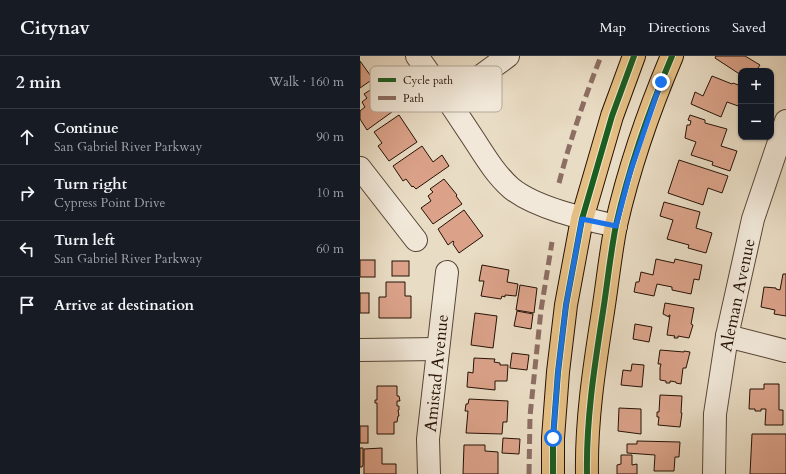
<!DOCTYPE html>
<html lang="en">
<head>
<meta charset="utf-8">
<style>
  body { margin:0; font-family:Cardo,serif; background:#242831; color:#f1f3f6 }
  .controls { position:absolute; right:12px; top:12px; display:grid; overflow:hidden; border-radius:8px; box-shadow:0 1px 3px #0004 }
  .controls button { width:36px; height:36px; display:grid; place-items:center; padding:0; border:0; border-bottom:1px solid #363941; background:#171b24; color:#f1f3f6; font:20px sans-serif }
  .stop { position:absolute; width:12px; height:12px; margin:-9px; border:3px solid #1a73e8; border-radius:50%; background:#fff }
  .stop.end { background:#1a73e8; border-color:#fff; box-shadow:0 1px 4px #0008 }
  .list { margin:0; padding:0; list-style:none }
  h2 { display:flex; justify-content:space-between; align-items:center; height:52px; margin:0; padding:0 16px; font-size:17px }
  h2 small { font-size:13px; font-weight:400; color:#9ea1a6 }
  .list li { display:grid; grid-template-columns:26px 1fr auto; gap:12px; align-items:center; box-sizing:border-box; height:56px; padding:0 16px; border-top:1px solid #363941 }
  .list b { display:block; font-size:15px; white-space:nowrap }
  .list p { margin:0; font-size:13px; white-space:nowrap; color:#9ea1a6 }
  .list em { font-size:13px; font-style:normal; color:#9ea1a6 }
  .icon { flex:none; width:22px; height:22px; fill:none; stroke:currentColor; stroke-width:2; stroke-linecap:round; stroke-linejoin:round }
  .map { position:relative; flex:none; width:426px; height:418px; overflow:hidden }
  header { display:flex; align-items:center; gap:24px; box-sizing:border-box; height:56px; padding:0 20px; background:#171b24; border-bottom:1px solid #363941 }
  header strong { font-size:19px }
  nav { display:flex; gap:22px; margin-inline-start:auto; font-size:14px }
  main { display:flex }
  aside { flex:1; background:#171b24 }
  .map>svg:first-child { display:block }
</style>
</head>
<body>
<header>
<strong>Citynav</strong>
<nav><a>Map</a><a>Directions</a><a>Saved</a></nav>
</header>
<main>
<aside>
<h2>2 min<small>Walk · 160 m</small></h2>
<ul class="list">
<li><svg class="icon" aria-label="ahead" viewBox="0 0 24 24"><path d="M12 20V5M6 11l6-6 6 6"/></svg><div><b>Continue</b><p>San Gabriel River Parkway</p></div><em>90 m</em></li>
<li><svg class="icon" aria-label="right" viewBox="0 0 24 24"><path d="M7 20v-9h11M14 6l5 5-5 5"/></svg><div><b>Turn right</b><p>Cypress Point Drive</p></div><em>10 m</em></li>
<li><svg class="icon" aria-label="left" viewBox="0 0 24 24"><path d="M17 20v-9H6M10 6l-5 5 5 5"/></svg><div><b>Turn left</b><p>San Gabriel River Parkway</p></div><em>60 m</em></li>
<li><svg class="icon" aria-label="arrive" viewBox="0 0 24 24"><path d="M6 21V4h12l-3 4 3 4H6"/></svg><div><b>Arrive at destination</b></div></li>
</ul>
</aside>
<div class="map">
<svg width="426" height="418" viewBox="0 0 426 418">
  <rect width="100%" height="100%" fill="#e9dcc4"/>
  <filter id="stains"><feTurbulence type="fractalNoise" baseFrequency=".005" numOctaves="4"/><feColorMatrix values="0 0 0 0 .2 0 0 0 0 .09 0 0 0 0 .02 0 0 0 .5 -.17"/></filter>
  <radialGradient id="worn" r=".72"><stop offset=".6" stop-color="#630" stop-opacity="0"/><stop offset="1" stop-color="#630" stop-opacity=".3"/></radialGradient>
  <g fill="#dba289" stroke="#251105">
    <path d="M 356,0 L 385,0 L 400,9 L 396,15 L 381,15 L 381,19 L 355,2 Z"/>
    <path d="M 0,5 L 13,23 L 0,32 Z"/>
    <path d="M 352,20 L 372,28 L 373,27 L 381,30 L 381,51 L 367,46 L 361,61 L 331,48 L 335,36 L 343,40 Z"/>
    <path d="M 26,24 L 31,31 L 27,34 L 29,34 L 34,41 L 30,46 L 36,53 L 7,74 L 0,63 L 0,55 L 5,51 L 2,46 L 7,42 L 4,38 Z"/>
    <path d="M 39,59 L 57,86 L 29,105 L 18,90 L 22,87 L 14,76 Z"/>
    <path d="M 330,59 L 345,64 L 345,67 L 367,73 L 361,90 L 377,95 L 370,115 L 352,109 L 353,106 L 331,99 L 336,86 L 325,82 L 327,69 L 330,69 L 331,65 L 328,64 Z"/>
    <path d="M 62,90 L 73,106 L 82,99 L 89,110 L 56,133 L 53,130 L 52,131 L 46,123 L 43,125 L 33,110 Z"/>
    <path d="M 319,104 L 368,120 L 362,137 L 348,132 L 343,149 L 308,137 Z"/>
    <path d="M 84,123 L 97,139 L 96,140 L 102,148 L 73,168 L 61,152 L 71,145 L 68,140 L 73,136 L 70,133 Z"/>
    <path d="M 304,146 L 340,156 L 336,172 L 352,177 L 346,197 L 328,192 L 329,189 L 307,183 L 313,164 L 300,160 Z"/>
    <path d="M 104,154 L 123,180 L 99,197 L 93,188 L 94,186 L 93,185 L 88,189 L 78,173 Z"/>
    <path d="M 296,203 L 314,207 L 315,203 L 342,209 L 339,224 L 334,223 L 331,238 L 312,234 L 312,231 L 297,228 L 294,240 L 274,236 L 276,226 L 279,226 L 281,216 L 293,219 Z"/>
    <rect x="0" y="204" width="15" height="17"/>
    <rect x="32" y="205" width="17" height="15"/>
    <path d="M 122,209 L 149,214 L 147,226 L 158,228 L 156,240 L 145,239 L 145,241 L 142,240 L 141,243 L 121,240 L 124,225 L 119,225 Z"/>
    <path d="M 423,218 L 426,218 L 426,260 L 414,258 L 415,254 L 401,251 L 404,231 L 416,232 L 416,233 L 420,234 Z"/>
    <path d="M 26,226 L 45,226 L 45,240 L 51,240 L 51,262 L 19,262 L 19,241 L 26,241 Z"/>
    <path d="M 160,229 L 177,232 L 174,257 L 156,254 Z"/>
    <rect x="0" y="237" width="9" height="20"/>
    <path d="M 305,247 L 334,252 L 331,268 L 333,269 L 329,282 L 318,280 L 318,282 L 314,282 L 315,280 L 307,279 L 310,259 L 309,259 L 309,261 L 303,258 Z"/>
    <path d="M 157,255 L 173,258 L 171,273 L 154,270 Z"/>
    <path d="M 115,257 L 137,260 L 133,292 L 111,289 Z"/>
    <path d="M 275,268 L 292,271 L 289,286 L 273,283 Z"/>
    <path d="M 300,294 L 324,296 L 324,295 L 330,296 L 326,312 L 323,312 L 321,328 L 316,327 L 316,326 L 310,325 L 310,327 L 306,327 L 306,325 L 300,324 L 300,312 L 301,308 L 298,308 Z"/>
    <path d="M 152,297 L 169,299 L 167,314 L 150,312 Z"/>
    <path d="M 114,302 L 135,303 L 134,306 L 140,307 L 140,309 L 148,309 L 147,325 L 135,325 L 135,334 L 107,331 L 108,316 L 113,317 Z"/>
    <path d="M 272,308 L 284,309 L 282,331 L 261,329 L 263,314 L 271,315 Z"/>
    <path d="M 404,328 L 419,328 L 419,354 L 423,354 L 423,369 L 405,369 L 406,353 L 401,353 L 401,355 L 395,355 L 395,353 L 389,353 L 390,333 L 404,333 Z"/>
    <path d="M 17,330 L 37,330 L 37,340 L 39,340 L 40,345 L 37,345 L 37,350 L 39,350 L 39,354 L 38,354 L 39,360 L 38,360 L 37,366 L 34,366 L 34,378 L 17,378 L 17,347 L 15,347 L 15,344 L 17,344 Z"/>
    <path d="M 300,339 L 322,340 L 321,357 L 322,357 L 320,371 L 298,369 L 299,361 L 297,361 L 297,356 L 299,356 Z"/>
    <path d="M 109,343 L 148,345 L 147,366 L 143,366 L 142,378 L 106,377 L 108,355 L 105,355 L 106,348 L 108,348 Z"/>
    <path d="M 259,352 L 281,353 L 281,378 L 258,375 Z"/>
    <rect x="0" y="370" width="8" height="17"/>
    <path d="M 392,378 L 426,378 L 426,418 L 390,418 Z"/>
    <path d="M 143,382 L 160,383 L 159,398 L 142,397 Z"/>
    <path d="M 277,385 L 320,386 L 319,401 L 315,401 L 314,415 L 294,415 L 295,399 L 267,397 L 267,388 L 277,388 Z"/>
    <path d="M 104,389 L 125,389 L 125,395 L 138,396 L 138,418 L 103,418 Z"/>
    <path d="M 0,392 L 3,392 L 3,409 L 2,411 L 0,411 Z"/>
    <path d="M 22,392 L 22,408 L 36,408 L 36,418 L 4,418 L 4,393 Z"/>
    <path d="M 261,399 L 272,399 L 272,409 L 277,408 L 277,418 L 257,418 L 257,409 L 261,408 Z"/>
  </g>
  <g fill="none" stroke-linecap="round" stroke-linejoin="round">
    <g stroke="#564435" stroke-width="24">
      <g id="minor">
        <path d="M 57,0 C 75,25 92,50 109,76 C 122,95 133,116 151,132 C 175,152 225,163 256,170"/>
        <path d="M 88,44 L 148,0"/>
        <path d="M 0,112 L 56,184"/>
        <path d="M 367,280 L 426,295"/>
        <path d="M 0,294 L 78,293"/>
        <path d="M 69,418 L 68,383 L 87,216"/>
        <path d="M 354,418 L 355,358 L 367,280 L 393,163 L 426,65"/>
      </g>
    </g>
    <g stroke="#251105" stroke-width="24">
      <g id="major">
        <path d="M 193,418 L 193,382 L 198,316 L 206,249 L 222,163 L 252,60 L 274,0"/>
        <path d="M 227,418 C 226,366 234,313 242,262 C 247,231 250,200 256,169 C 269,112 289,54 312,0"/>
      </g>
    </g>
    <use href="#minor" stroke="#f1e8d9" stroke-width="22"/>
    <use href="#major" stroke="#e4be82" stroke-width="22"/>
    <g stroke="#8d6e63" stroke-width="5" stroke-dasharray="10 5" stroke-linecap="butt">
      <path d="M 199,127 C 210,84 225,41 241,0"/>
      <path d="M 169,418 L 170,360 L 181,254 L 192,186"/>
    </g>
    <g stroke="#f1e8d9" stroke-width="8">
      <g id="cycleway">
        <path d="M 193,418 L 193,382 L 198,316 L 206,249 L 222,163 L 252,60 L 274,0"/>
        <path d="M 227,418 C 226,366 234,313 242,262 C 247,231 250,200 256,169 C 269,112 289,54 312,0"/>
      </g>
    </g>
    <use href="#cycleway" stroke="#1b5e20" stroke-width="6"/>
  </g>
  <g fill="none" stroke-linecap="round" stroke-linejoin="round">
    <path stroke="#1a73e8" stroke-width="5" d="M 193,382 L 198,316 L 206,249 L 222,163 L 256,170 L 270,117 L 301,26"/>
  </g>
  <g text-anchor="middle" stroke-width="3" stroke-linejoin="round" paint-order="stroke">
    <g font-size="17" fill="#251105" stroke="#f1e8d9">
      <text transform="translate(377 239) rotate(-78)" y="6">Aleman Avenue</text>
      <text transform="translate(76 317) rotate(-84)" y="6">Amistad Avenue</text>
    </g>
  </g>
  <rect x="10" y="10" width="132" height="46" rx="6" fill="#f1e8d9" stroke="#b4a899" stroke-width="1"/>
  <rect x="18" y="22" width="18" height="4" fill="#1b5e20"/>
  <rect x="18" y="40" width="18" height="4" fill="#8d6e63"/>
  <g font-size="11" fill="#251105">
    <text x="43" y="28">Cycle path</text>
    <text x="43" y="46">Path</text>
  </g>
  <rect width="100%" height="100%" filter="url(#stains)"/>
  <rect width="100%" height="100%" fill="url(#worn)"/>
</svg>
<div class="controls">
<button>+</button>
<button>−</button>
</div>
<div class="stop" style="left:193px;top:382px"></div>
<div class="stop end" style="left:301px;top:26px"></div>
</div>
</main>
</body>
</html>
